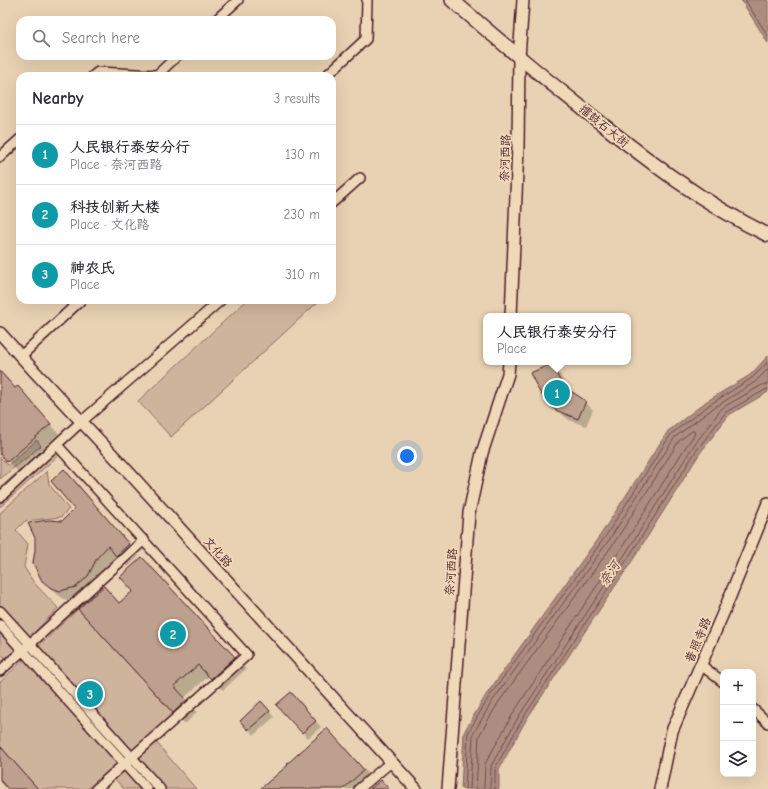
<!DOCTYPE html>
<html lang="en">
<head>
<meta charset="utf-8">
<style>
  body { margin:0; font-family:"Comic Neue","LXGW WenKai TC",sans-serif; background:#f2f2f3; color:#2b2b33 }
  .controls { position:absolute; right:12px; bottom:12px; display:grid; overflow:hidden; border-radius:8px; box-shadow:0 4px 16px #0002 }
  .controls button { width:36px; height:36px; display:grid; place-items:center; padding:0; border:0; border-bottom:1px solid #e1e1e2; background:#fff; color:#2b2b33; font:20px sans-serif }
  .you { position:absolute; left:407px; top:456px; width:14px; height:14px; margin:-10px; border:3px solid #fff; border-radius:50%; background:#1a73e8; box-shadow:0 0 0 6px #1a73e833 }
  .badge { display:grid; place-items:center; width:26px; height:26px; border-radius:50%; background:#111827; color:#fff; font-size:13px; font-weight:700 }
  .pin { position:absolute; translate:-50% -50%; border:2px solid #fff; box-shadow:0 1px 4px #0006 }
  .popup { position:absolute; left:483px; top:313px; width:148px; height:52px; box-sizing:border-box; display:grid; place-content:center; border-radius:8px; background:#fff; filter:drop-shadow(0 1px 3px #0005); font-size:13px; white-space:nowrap; color:#7c7c81 }
  .popup b { font-size:15px; color:#2b2b33 }
  .popup::after { content:''; position:absolute; left:50%; top:100%; margin-left:-8px; border:8px solid transparent; border-top-color:#fff }
  .list { margin:0; padding:0; list-style:none }
  h2 { display:flex; justify-content:space-between; align-items:center; height:52px; margin:0; padding:0 16px; font-size:17px }
  h2 small { font-size:13px; font-weight:400; color:#7c7c81 }
  .list li { display:grid; grid-template-columns:26px 1fr auto; gap:12px; align-items:center; box-sizing:border-box; height:60px; padding:0 16px; border-top:1px solid #e1e1e2 }
  .list b { display:block; font-size:15px; white-space:nowrap }
  .list p { margin:0; font-size:13px; white-space:nowrap; color:#7c7c81 }
  .list em { font-size:13px; font-style:normal; color:#7c7c81 }
  .icon { flex:none; width:22px; height:22px; fill:none; stroke:currentColor; stroke-width:2; stroke-linecap:round; stroke-linejoin:round }
  .map { position:relative; flex:none; width:768px; height:789px; overflow:hidden }
  .search { position:absolute; background:#fff; box-shadow:0 4px 16px #0002; left:16px; top:16px; width:320px; height:44px; display:flex; align-items:center; gap:10px; box-sizing:border-box; padding:0 14px; border-radius:12px; color:#7c7c81; font-size:15px }
  .panel { position:absolute; background:#fff; box-shadow:0 4px 16px #0002; left:16px; top:72px; width:320px; height:232px; border-radius:12px }
  .map>svg:first-child { display:block }
</style>
</head>
<body>
<div class="map">
<svg width="768" height="789" viewBox="0 0 768 789">
  <rect width="100%" height="100%" fill="#e9d2b3"/>
  <filter id="ink" filterUnits="userSpaceOnUse"><feTurbulence type="fractalNoise" baseFrequency=".025" numOctaves="2"/><feDisplacementMap in="SourceGraphic" scale="8" xChannelSelector="R" yChannelSelector="G"/><feConvolveMatrix kernelMatrix="1 2 1 2 8 2 1 2 1" color-interpolation-filters="sRGB"/></filter>
  <g filter="url(#ink)">
    <g fill="#cfb49c" stroke="#8c6a64">
      <path d="M 247,300 L 320,300 L 171,437 L 138,401 Z"/>
      <path d="M 37,440 L 41,446 L 0,479 L 0,457 L 8,465 Z"/>
      <path d="M 49,444 L 59,455 L 0,507 L 0,488 Z"/>
      <path d="M 47,471 L 49,484 L 69,509 L 61,517 L 25,521 L 16,530 L 28,544 L 24,567 L 34,583 L 58,608 L 30,637 L 0,605 L 0,513 Z"/>
      <path d="M 78,609 L 173,713 L 150,735 L 196,789 L 124,789 L 108,772 L 87,789 L 38,789 L 0,746 L 0,682 Z"/>
      <path d="M 0,631 L 17,650 L 5,658 L 0,653 Z"/>
    </g>
    <g fill="#ac8d7f" stroke="#85615d">
      <path d="M 741,0 L 768,0 L 768,43 Z"/>
      <path d="M 768,356 L 768,392 L 729,415 L 700,453 L 634,558 L 526,720 L 499,769 L 499,789 L 461,789 L 464,732 L 486,695 L 601,534 L 668,431 L 707,401 L 750,375 Z"/>
    </g>
    <g fill="#0003">
      <path d="M 551,365 L 558,372 L 569,390 L 585,402 L 593,410 L 586,426 L 569,420 L 548,403 Z"/>
      <path d="M 0,371 L 16,389 L 18,387 L 27,396 L 59,434 L 17,471 L 0,452 Z"/>
      <path d="M 64,470 L 75,481 L 139,556 L 128,567 L 119,558 L 108,569 L 99,587 L 88,598 L 72,602 L 64,599 L 54,592 L 43,580 L 62,522 L 75,509 Z"/>
      <path d="M 153,570 L 246,669 L 223,690 L 209,676 L 184,698 L 197,712 L 185,724 L 173,712 L 104,587 L 120,604 L 135,591 Z"/>
      <path d="M 0,665 L 7,673 L 0,679 Z"/>
      <path d="M 296,699 L 321,727 L 308,738 L 278,705 Z"/>
      <path d="M 267,708 L 274,717 L 254,735 L 241,721 Z"/>
      <path d="M 338,741 L 375,781 L 366,789 L 262,789 Z"/>
    </g>
    <g fill="none" stroke-linecap="round" stroke-linejoin="round">
      <g stroke="#714b4d" stroke-width="1">
        <path d="M 745,0 L 768,36"/>
        <path d="M 465,789 L 468,733 L 489,697 L 605,537 L 671,434 L 709,405 L 752,378 L 768,362"/>
        <path d="M 470,789 L 473,734 L 493,700 L 609,540 L 675,437 L 712,409 L 755,382 L 768,369"/>
        <path d="M 476,789 L 479,736 L 498,703 L 614,543 L 679,441 L 692,431 L 694,431 L 695,434 L 687,445 L 621,549 L 514,712 L 485,764 L 484,789"/>
        <path d="M 490,789 L 491,766 L 519,716 L 626,553 L 692,448 L 722,408 L 762,385 L 768,384"/>
        <path d="M 495,789 L 495,768 L 523,718 L 630,555 L 696,451 L 726,412 L 765,390 L 768,389"/>
      </g>
    </g>
    <g fill="#bda08d" stroke="#4a1f2b">
      <path d="M 551,364 L 563,386 L 586,401 L 578,419 L 555,410 L 547,403 L 539,391 L 530,373 Z"/>
      <path d="M 0,371 L 15,388 L 18,386 L 51,424 L 7,462 L 0,454 Z"/>
      <path d="M 64,469 L 129,544 L 116,556 L 108,546 L 97,558 L 88,576 L 76,587 L 60,591 L 51,588 L 42,581 L 33,563 L 35,550 L 35,538 L 28,523 L 49,520 L 62,521 L 74,509 L 51,481 Z"/>
      <path d="M 142,557 L 235,657 L 211,679 L 198,665 L 174,686 L 187,700 L 173,713 L 78,609 L 104,586 L 119,603 L 133,591 L 120,577 Z"/>
      <path d="M 291,692 L 316,721 L 302,733 L 276,705 Z"/>
      <path d="M 261,701 L 270,711 L 248,730 L 240,721 Z"/>
      <path d="M 327,728 L 364,770 L 343,789 L 260,789 L 288,765 L 287,764 Z"/>
      <path d="M 0,746 L 38,789 L 8,789 L 0,780 Z"/>
      <path d="M 381,780 L 389,789 L 370,789 Z"/>
    </g>
    <g fill="none" stroke-linecap="round" stroke-linejoin="round">
      <g stroke="#4a1f2b" stroke-width="12">
        <g id="minor">
          <path d="M 216,20 L 238,0"/>
          <path d="M 93,76 L 98,72 L 157,75 L 177,56"/>
          <path d="M 326,76 L 366,39 L 367,0"/>
          <path d="M 0,157 L 20,139"/>
          <path d="M 332,203 L 360,178"/>
          <path d="M 21,356 L 81,300"/>
          <path d="M 57,445 L 247,655 L 96,789"/>
          <path d="M 0,497 L 81,422 L 221,300"/>
          <path d="M 0,611 L 30,644 L 144,540"/>
          <path d="M 0,625 L 147,789"/>
          <path d="M 701,665 L 723,682"/>
          <path d="M 0,671 L 30,644 L 160,789"/>
          <path d="M 753,709 L 768,723"/>
          <path d="M 359,789 L 391,762"/>
        </g>
      </g>
      <g stroke="#4a1f2b" stroke-width="14">
        <g id="tertiary">
          <path d="M 511,316 L 518,147 L 519,58 L 523,0"/>
          <path d="M 0,333 L 35,372 L 124,467 L 416,789"/>
          <path d="M 448,789 L 469,513 L 482,453 L 508,374 L 509,362"/>
          <path d="M 660,789 L 672,731 L 724,611 L 768,503"/>
        </g>
      </g>
      <g stroke="#4a1f2b" stroke-width="16">
        <path id="secondary" d="M 452,0 C 498,40 545,79 592,116 C 647,160 704,204 768,235"/>
      </g>
      <use href="#minor" stroke="#f0d9b9" stroke-width="9"/>
      <use href="#tertiary" stroke="#f0d9b9" stroke-width="11"/>
      <use href="#secondary" stroke="#f0d9b9" stroke-width="13"/>
    </g>
  </g>
  <g text-anchor="middle" stroke-width="3.5" stroke-linejoin="round" paint-order="stroke">
    <g font-size="12" fill="#4a1f2b" stroke="#f0d9b9">
      <text transform="translate(604 126) rotate(39)" y="4">擂鼓石大街</text>
      <text transform="translate(505 158) rotate(-88)" y="4">奈河西路</text>
      <text transform="translate(218 552) rotate(48)" y="4">文化路</text>
      <text transform="translate(451 572) rotate(-86)" y="4">奈河西路</text>
      <text transform="translate(698 640) rotate(-67)" y="4">普照寺路</text>
    </g>
    <g font-size="13" font-style="italic" fill="#623a40" stroke="#f0d9b9">
      <text transform="translate(609 573) rotate(-55)" y="5">奈河</text>
    </g>
  </g>
</svg>
<div class="controls">
<button>+</button>
<button>−</button>
<button><svg class="icon" aria-label="layers" viewBox="0 0 24 24"><path d="M12 4l9 5-9 5-9-5zM3 14l9 5 9-5"/></svg></button>
</div>
<div class="you"></div>
<div class="pin badge" style="left:557px;top:393px;background:#0f9aa8">1</div>
<div class="popup"><b>人民银行泰安分行</b>Place</div>
<div class="pin badge" style="left:173px;top:634px;background:#0f9aa8">2</div>
<div class="pin badge" style="left:90px;top:694px;background:#0f9aa8">3</div>
<div class="search"><svg class="icon" aria-label="search" viewBox="0 0 24 24"><circle cx="10" cy="10" r="6"/><path d="M15 15l6 6"/></svg>Search here</div>
<section class="panel">
<h2>Nearby<small>3 results</small></h2>
<ul class="list">
<li><span class="badge" style="background:#0f9aa8">1</span><div><b>人民银行泰安分行</b><p>Place · 奈河西路</p></div><em>130 m</em></li>
<li><span class="badge" style="background:#0f9aa8">2</span><div><b>科技创新大楼</b><p>Place · 文化路</p></div><em>230 m</em></li>
<li><span class="badge" style="background:#0f9aa8">3</span><div><b>神农氏</b><p>Place</p></div><em>310 m</em></li>
</ul>
</section>
</div>
</body>
</html>
